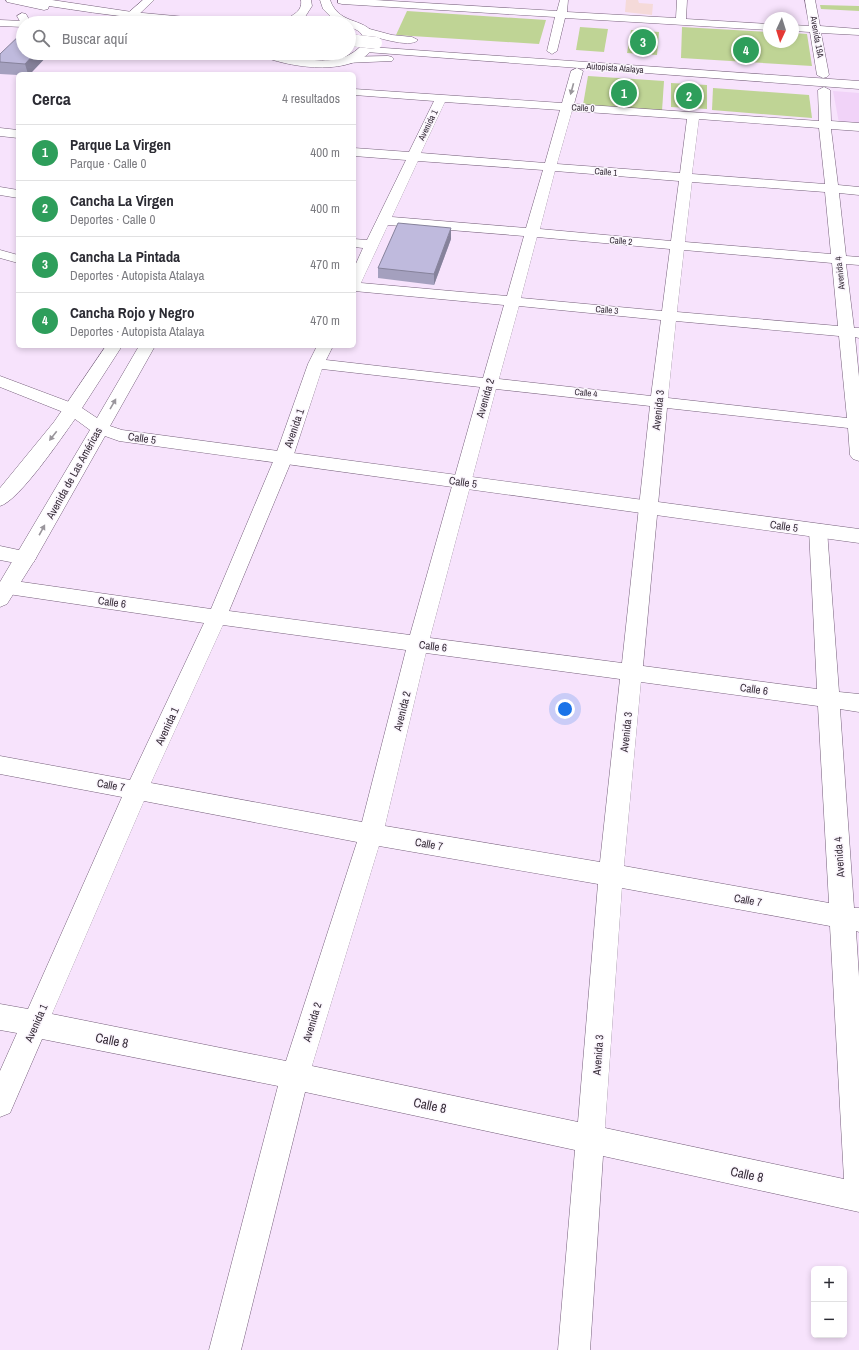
<!DOCTYPE html>
<html lang="es">
<head>
<meta charset="utf-8">
<style>
  body { margin:0; font-family:"Archivo Narrow",sans-serif; background:#f7f7f7; color:#2b2b33 }
  .controls { position:absolute; right:12px; bottom:12px; display:grid; overflow:hidden; border-radius:6px; box-shadow:0 2px 6px #0003 }
  .controls button { width:36px; height:36px; display:grid; place-items:center; padding:0; border:0; border-bottom:1px solid #e1e1e2; background:#fff; color:#2b2b33; font:20px sans-serif }
  .compass { position:absolute; left:763px; top:12px; width:36px; height:36px; border-radius:50%; background:#fff; box-shadow:0 2px 6px #0003; rotate:184deg }
  .you { position:absolute; left:565px; top:709px; width:14px; height:14px; margin:-10px; border:3px solid #fff; border-radius:50%; background:#1a73e8; box-shadow:0 0 0 6px #1a73e833 }
  .badge { display:grid; place-items:center; width:26px; height:26px; border-radius:50%; background:#376b88; color:#fff; font-size:13px; font-weight:700 }
  .pin { position:absolute; translate:-50% -50%; border:2px solid #fff; box-shadow:0 1px 4px #0006 }
  .list { margin:0; padding:0; list-style:none }
  h2 { display:flex; justify-content:space-between; align-items:center; height:52px; margin:0; padding:0 16px; font-size:17px }
  h2 small { font-size:13px; font-weight:400; color:#7c7c81 }
  .list li { display:grid; grid-template-columns:26px 1fr auto; gap:12px; align-items:center; box-sizing:border-box; height:56px; padding:0 16px; border-top:1px solid #e1e1e2 }
  .list b { display:block; font-size:15px; white-space:nowrap }
  .list p { margin:0; font-size:13px; white-space:nowrap; color:#7c7c81 }
  .list em { font-size:13px; font-style:normal; color:#7c7c81 }
  .icon { flex:none; width:22px; height:22px; fill:none; stroke:currentColor; stroke-width:2; stroke-linecap:round; stroke-linejoin:round }
  .map { position:relative; flex:none; width:859px; height:1350px; overflow:hidden }
  .search { position:absolute; background:#fff; box-shadow:0 2px 6px #0003; left:16px; top:16px; width:340px; height:44px; display:flex; align-items:center; gap:10px; box-sizing:border-box; padding:0 14px; border-radius:22px; color:#7c7c81; font-size:15px }
  .panel { position:absolute; background:#fff; box-shadow:0 2px 6px #0003; left:16px; top:72px; width:340px; height:276px; border-radius:6px }
  .map>svg:first-child { display:block }
</style>
</head>
<body>
<div class="map">
<svg width="859" height="1350" viewBox="0 0 859 1350">
  <rect width="100%" height="100%" fill="#f7e3fc"/>
  <path fill="#f5dad9" d="M 626,0 L 638,0 L 639,3 L 653,4 L 652,15 L 625,12 Z"/>
  <path fill="#f1d3f8" d="M 833,91 L 859,93 L 859,125 L 839,123 Z"/>
  <g fill="#bfd495">
    <path d="M 820,5 L 859,6 L 859,11 L 821,9 Z"/>
    <path d="M 407,11 L 546,20 L 539,44 L 396,35 Z"/>
    <path d="M 580,27 L 608,29 L 604,52 L 576,50 Z"/>
    <path d="M 682,27 L 769,32 L 769,42 L 793,42 L 793,33 L 807,34 L 812,66 L 681,58 Z"/>
    <path d="M 631,30 L 659,32 L 657,55 L 627,53 Z"/>
    <path d="M 285,53 L 341,53 C 322,58 303,60 285,53 Z"/>
    <path d="M 588,76 L 664,81 L 662,111 L 583,105 Z"/>
    <path d="M 671,83 L 707,85 L 707,109 L 671,107 Z"/>
    <path d="M 713,88 L 809,95 L 812,118 L 712,110 Z"/>
  </g>
  <g fill="none" stroke-linecap="round" stroke-linejoin="round">
    <g stroke="#76607b" stroke-width="1">
      <g id="street">
        <path d="M 143,0 L 154,0 L 136,17 L 128,17 L 127,15 L 128,13 Z"/>
        <path d="M 338,0 L 375,0 L 557,11 L 560,0 L 568,0 L 567,12 L 676,18 L 677,0 L 687,0 L 686,19 L 769,24 L 769,30 L 565,18 L 557,51 L 552,54 L 547,51 L 555,17 L 342,4 L 338,3 Z"/>
        <path d="M 805,0 L 815,0 L 820,26 L 859,29 L 859,35 L 821,33 L 829,75 L 827,77 L 823,78 L 817,75 L 810,32 L 793,31 L 793,25 L 809,26 Z"/>
        <path d="M 22,13 L 26,14 L 31,23 L 23,23 L 22,25 L 17,16 Z"/>
        <path d="M 577,68 L 583,71 L 574,104 L 819,121 L 818,90 L 824,87 L 830,90 L 831,121 L 859,123 L 859,131 L 831,129 L 838,185 L 859,187 L 859,195 L 839,193 L 846,256 L 859,257 L 859,265 L 846,264 L 854,328 L 859,328 L 859,338 L 855,337 L 859,377 L 859,461 L 853,459 L 850,455 L 848,428 L 667,408 L 643,666 L 817,689 L 809,530 L 811,525 L 818,524 L 825,525 L 827,530 L 839,692 L 859,694 L 859,712 L 840,709 L 854,908 L 859,908 L 859,932 L 856,931 L 859,977 L 859,1212 L 603,1156 L 590,1350 L 558,1350 L 575,1150 L 305,1092 L 241,1350 L 209,1350 L 278,1086 L 42,1039 L 10,1113 L 0,1117 L 0,1071 L 17,1033 L 0,1030 L 0,1004 L 28,1009 L 122,797 L 0,774 L 0,756 L 130,780 L 204,623 L 8,594 L 1,592 L 0,584 L 8,580 L 211,609 L 275,457 L 308,364 L 317,346 L 333,346 L 326,360 L 483,378 L 504,305 L 354,291 L 354,268 L 363,248 L 354,247 L 354,239 L 367,240 L 406,160 L 354,156 L 354,148 L 409,152 L 434,101 L 354,95 L 354,89 L 562,103 L 571,71 ZM 445,102 L 560,110 L 545,163 L 421,153 ZM 572,111 L 687,119 L 680,173 L 557,164 ZM 699,119 L 819,128 L 825,184 L 692,174 ZM 418,161 L 543,170 L 526,228 L 392,217 ZM 555,171 L 679,181 L 671,241 L 540,229 ZM 692,182 L 825,192 L 831,254 L 685,242 ZM 388,225 L 524,236 L 507,296 L 361,283 ZM 537,237 L 670,249 L 662,311 L 521,298 ZM 684,250 L 832,263 L 838,326 L 677,312 ZM 519,306 L 661,320 L 651,396 L 499,379 ZM 676,321 L 839,336 L 847,418 L 668,398 ZM 322,369 L 480,387 L 410,635 L 229,611 L 293,457 ZM 496,389 L 650,406 L 622,663 L 430,638 ZM 223,625 L 406,650 L 362,822 L 151,783 ZM 426,653 L 620,679 L 600,862 L 385,826 ZM 641,682 L 818,706 L 829,903 L 624,866 ZM 144,801 L 357,842 L 286,1061 L 52,1014 ZM 379,846 L 598,884 L 578,1122 L 312,1066 ZM 622,888 L 830,926 L 844,1179 L 605,1128 Z"/>
        <path d="M 0,128 L 18,130 L 18,138 L 0,136 Z"/>
        <path d="M 0,187 L 18,190 L 18,198 L 0,195 Z"/>
        <path d="M 0,250 L 18,255 L 18,263 L 0,258 Z"/>
        <path d="M 0,376 L 80,406 L 82,410 L 80,414 L 74,415 L 68,414 L 0,387 Z"/>
        <path d="M 0,546 L 33,553 L 36,558 L 33,563 L 26,565 L 0,560 Z"/>
      </g>
    </g>
    <g stroke="#76607b" stroke-width="1">
      <g id="secondary">
        <path d="M 301,0 L 311,0 L 312,6 L 305,17 L 331,17 L 323,9 L 320,0 L 330,0 C 340,28 369,15 377,41 C 374,45 371,51 368,54 C 343,76 287,67 259,55 L 257,53 C 291,53 340,76 365,41 C 363,33 357,29 349,27 L 349,23 L 282,23 C 289,15 303,14 301,0 Z"/>
        <path d="M 0,20 L 23,21 L 28,23 L 23,23 L 23,27 L 0,26 Z"/>
        <path d="M 106,346 L 122,346 L 82,408 L 97,418 L 139,346 L 155,346 L 110,426 L 122,430 L 859,529 L 859,543 L 119,441 L 105,436 L 36,558 L 7,604 L 0,607 L 0,582 L 90,430 L 75,419 C 62,437 19,501 0,506 L 0,488 L 54,422 Z"/>
      </g>
    </g>
    <g stroke="#76607b" stroke-width="1">
      <g id="primary">
        <path d="M 6,0 L 52,0 L 132,12 L 218,20 L 223,23 C 164,23 107,15 49,6 L 48,9 L 44,10 L 7,2 Z"/>
        <path d="M 366,28 L 392,35 L 412,37 L 418,40 C 410,49 373,36 362,33 L 360,31 L 362,29 Z"/>
        <path d="M 370,47 L 859,81 L 859,89 L 366,52 L 364,50 Z"/>
        <path d="M 256,53 L 269,53 L 263,56 Z"/>
        <path d="M 388,56 L 392,57 L 394,59 L 392,61 L 345,63 L 339,60 L 345,57 Z"/>
      </g>
    </g>
    <use href="#street" fill="#fff" fill-rule="evenodd"/>
    <use href="#secondary" fill="#fff" fill-rule="evenodd"/>
    <use href="#primary" fill="#fff" fill-rule="evenodd"/>
    <g stroke="#76607b" stroke-width="12" stroke-linecap="butt">
      <path id="primary-bridge" d="M 349,40 L 376,43"/>
    </g>
    <use href="#primary-bridge" stroke="#fff" stroke-width="12"/>
  </g>
  <g fill="#a4a0be">
    <path d="M 23,53 L 50,53 L 30,74 L 18,74 L 18,75 L 0,74 L 0,54 Z"/>
    <path d="M 451,239 L 434,285 L 378,278 L 378,268 Z"/>
  </g>
  <g fill="#86829b">
    <path d="M 35,53 L 50,53 L 30,74 L 28,74 L 25,64 Z"/>
    <path d="M 451,228 L 451,239 L 434,285 L 434,274 Z"/>
  </g>
  <g fill="#bfbadd" stroke="#86829b">
    <path d="M 35,20 L 66,22 L 65,23 L 32,23 Z"/>
    <path d="M 23,32 L 23,53 L 35,53 L 25,64 L 0,62 L 0,54 Z"/>
    <path d="M 398,223 L 451,228 L 434,274 L 378,268 Z"/>
  </g>
  <defs><path id="oneway-solid" d="M-6-.8H1V-3.2L6.5 0L1 3.2V.8H-6Z"/></defs>
  <g fill="#9a969c">
    <use href="#oneway-solid" transform="translate(572 89) rotate(105)"/>
    <use href="#oneway-solid" transform="translate(113 404) rotate(-60)"/>
    <use href="#oneway-solid" transform="translate(53 436) rotate(128)"/>
    <use href="#oneway-solid" transform="translate(42 530) rotate(-61)"/>
  </g>
  <g text-anchor="middle" stroke-width="3" stroke-linejoin="round" paint-order="stroke">
    <g font-size="9" fill="#362c38" stroke="#fbf6fd">
      <text transform="translate(817 37) rotate(80)" y="3">Avenida 19A</text>
      <text transform="translate(615 68) rotate(4)" y="3">Autopista Atalaya</text>
      <text transform="translate(583 108) rotate(4)" y="3">Calle 0</text>
      <text transform="translate(428 125) rotate(-64)" y="3">Avenida 1</text>
      <text transform="translate(606 172) rotate(5)" y="3">Calle 1</text>
      <text transform="translate(621 241) rotate(5)" y="3">Calle 2</text>
      <text transform="translate(840 273) rotate(-96)" y="3">Avenida 4</text>
      <text transform="translate(607 310) rotate(5)" y="3">Calle 3</text>
      <text transform="translate(586 393) rotate(6)" y="3">Calle 4</text>
    </g>
    <g font-size="11" fill="#362c38" stroke="#fbf6fd">
      <text transform="translate(485 398) rotate(-74)" y="4">Avenida 2</text>
      <text transform="translate(658 410) rotate(-84)" y="4">Avenida 3</text>
      <text transform="translate(294 428) rotate(-71)" y="4">Avenida 1</text>
      <text transform="translate(142 438) rotate(8)" y="4">Calle 5</text>
      <text transform="translate(74 473) rotate(-61)" y="4">Avenida de Las Américas</text>
      <text transform="translate(463 482) rotate(8)" y="4">Calle 5</text>
      <text transform="translate(784 526) rotate(8)" y="4">Calle 5</text>
      <text transform="translate(112 602) rotate(8)" y="4">Calle 6</text>
      <text transform="translate(433 646) rotate(7)" y="4">Calle 6</text>
      <text transform="translate(754 689) rotate(8)" y="4">Calle 6</text>
      <text transform="translate(402 711) rotate(-76)" y="4">Avenida 2</text>
      <text transform="translate(167 726) rotate(-65)" y="4">Avenida 1</text>
      <text transform="translate(626 732) rotate(-84)" y="4">Avenida 3</text>
      <text transform="translate(111 785) rotate(10)" y="4">Calle 7</text>
      <text transform="translate(429 844) rotate(10)" y="4">Calle 7</text>
      <text transform="translate(839 857) rotate(-94)" y="4">Avenida 4</text>
      <text transform="translate(748 900) rotate(10)" y="4">Calle 7</text>
      <text transform="translate(312 1022) rotate(-73)" y="4">Avenida 2</text>
      <text transform="translate(36 1023) rotate(-66)" y="4">Avenida 1</text>
      <text transform="translate(598 1055) rotate(-86)" y="4">Avenida 3</text>
    </g>
    <g font-size="13" fill="#362c38" stroke="#fbf6fd">
      <text transform="translate(112 1040) rotate(11)" y="5">Calle 8</text>
      <text transform="translate(430 1105) rotate(12)" y="5">Calle 8</text>
      <text transform="translate(747 1174) rotate(12)" y="5">Calle 8</text>
    </g>
  </g>
</svg>
<div class="controls">
<button>+</button>
<button>−</button>
</div>
<svg class="compass" viewBox="-18 -18 36 36"><path d="M0-13l5 13h-10z" fill="#e53935"/><path d="M0 13l5-13h-10z" fill="#7c7c81"/></svg>
<div class="you"></div>
<div class="pin badge" style="left:624px;top:93px;background:#2e9e5b">1</div>
<div class="pin badge" style="left:689px;top:96px;background:#2e9e5b">2</div>
<div class="pin badge" style="left:643px;top:42px;background:#2e9e5b">3</div>
<div class="pin badge" style="left:746px;top:50px;background:#2e9e5b">4</div>
<div class="search"><svg class="icon" aria-label="search" viewBox="0 0 24 24"><circle cx="10" cy="10" r="6"/><path d="M15 15l6 6"/></svg>Buscar aquí</div>
<section class="panel">
<h2>Cerca<small>4 resultados</small></h2>
<ul class="list">
<li><span class="badge" style="background:#2e9e5b">1</span><div><b>Parque La Virgen</b><p>Parque · Calle 0</p></div><em>400 m</em></li>
<li><span class="badge" style="background:#2e9e5b">2</span><div><b>Cancha La Virgen</b><p>Deportes · Calle 0</p></div><em>400 m</em></li>
<li><span class="badge" style="background:#2e9e5b">3</span><div><b>Cancha La Pintada</b><p>Deportes · Autopista Atalaya</p></div><em>470 m</em></li>
<li><span class="badge" style="background:#2e9e5b">4</span><div><b>Cancha Rojo y Negro</b><p>Deportes · Autopista Atalaya</p></div><em>470 m</em></li>
</ul>
</section>
</div>
</body>
</html>
